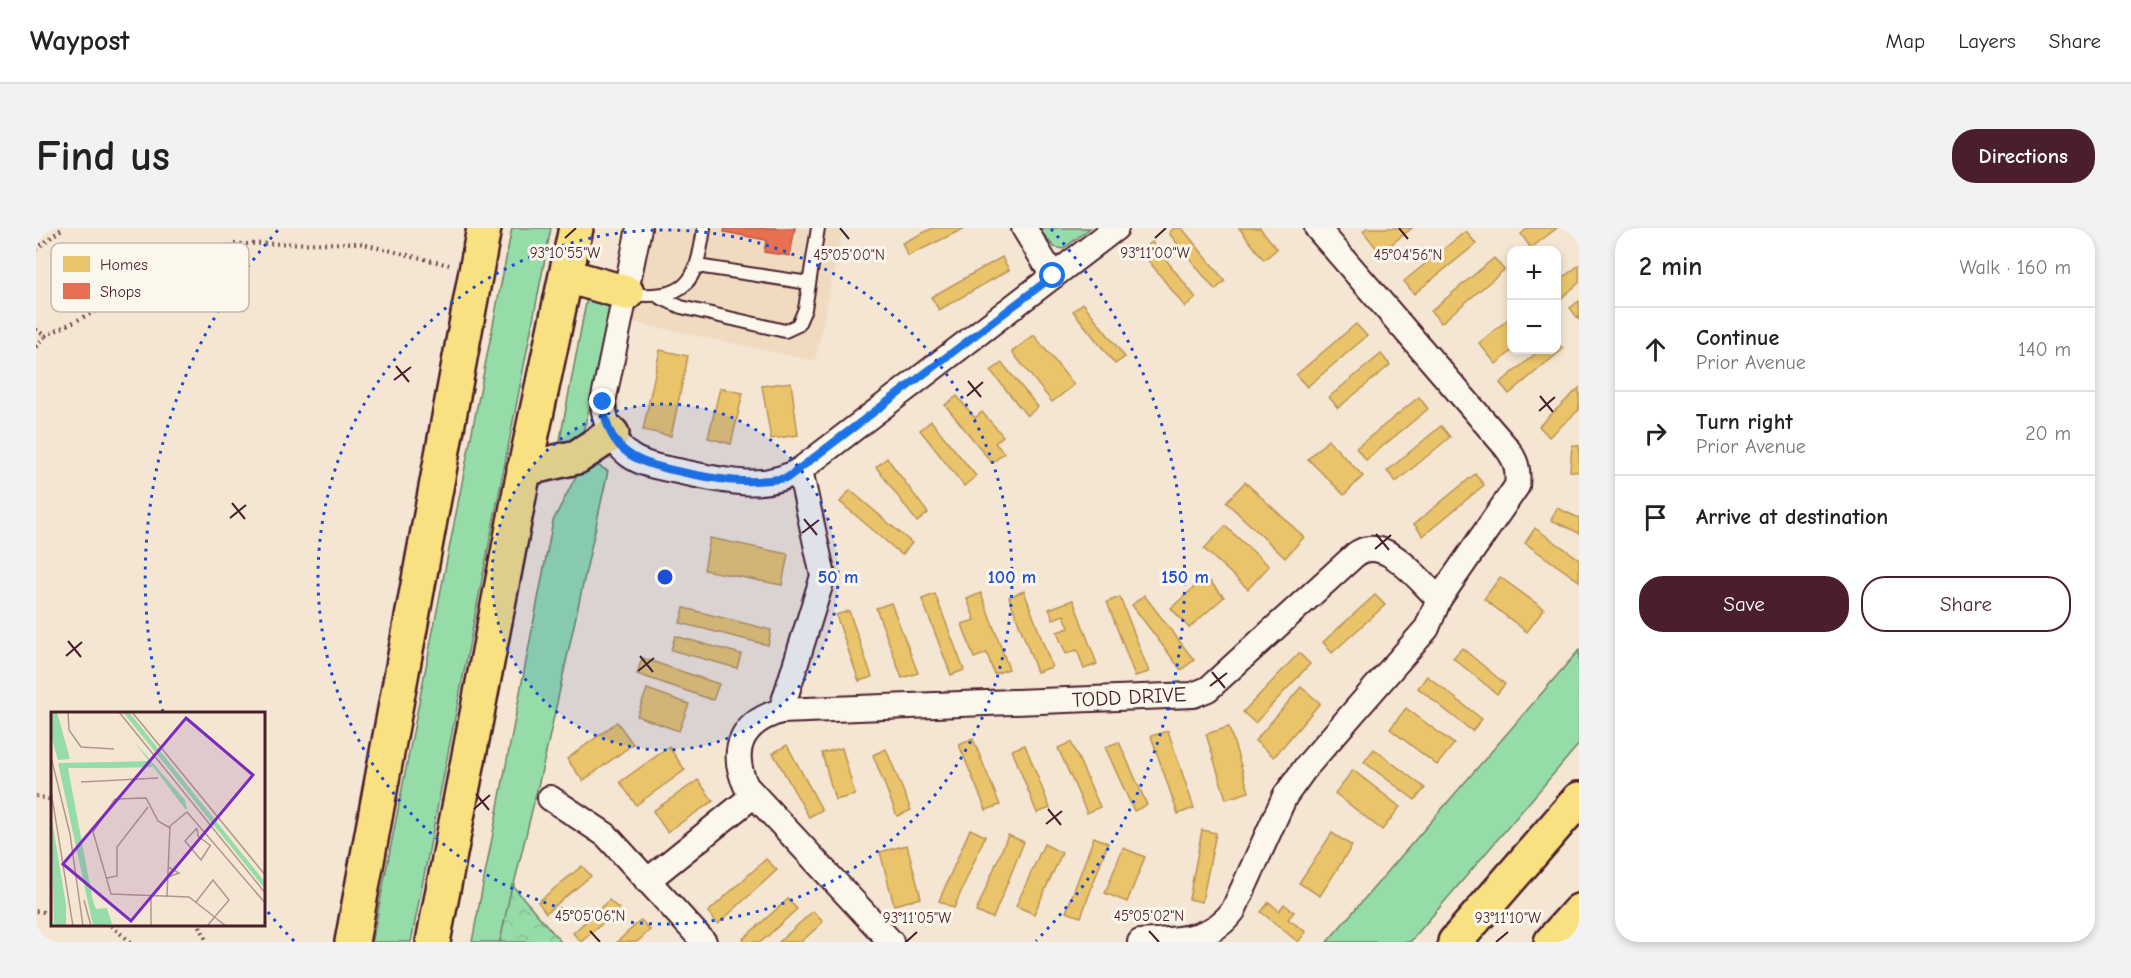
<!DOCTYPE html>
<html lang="en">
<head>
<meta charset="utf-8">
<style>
  body { margin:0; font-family:"Comic Neue",sans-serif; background:#f2f2f2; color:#222 }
  .controls { position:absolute; right:18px; top:18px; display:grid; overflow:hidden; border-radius:12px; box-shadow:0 3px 9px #0003 }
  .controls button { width:54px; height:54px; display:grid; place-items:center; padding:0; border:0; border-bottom:2px solid #e0e0e0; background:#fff; color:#222; font:30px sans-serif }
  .stop { position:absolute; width:18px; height:18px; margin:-14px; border:4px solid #1a73e8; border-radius:50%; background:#fff }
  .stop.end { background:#1a73e8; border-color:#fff; box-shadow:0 2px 6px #0008 }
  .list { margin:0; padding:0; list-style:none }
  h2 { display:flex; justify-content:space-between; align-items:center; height:78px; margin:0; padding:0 24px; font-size:26px }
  h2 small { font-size:20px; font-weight:400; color:#767676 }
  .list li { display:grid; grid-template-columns:39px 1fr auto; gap:18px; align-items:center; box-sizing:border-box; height:84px; padding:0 24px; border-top:2px solid #e0e0e0 }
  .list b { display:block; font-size:22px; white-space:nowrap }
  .list p { margin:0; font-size:20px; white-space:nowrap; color:#767676 }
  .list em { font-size:20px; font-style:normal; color:#767676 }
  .actions { display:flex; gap:12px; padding:18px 24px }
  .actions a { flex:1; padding:14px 0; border:2px solid #4a1f2b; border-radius:24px; text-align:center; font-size:21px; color:#4a1f2b }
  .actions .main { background:#4a1f2b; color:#fff }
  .icon { flex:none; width:33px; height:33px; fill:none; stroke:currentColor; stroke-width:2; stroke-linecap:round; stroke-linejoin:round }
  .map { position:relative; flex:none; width:1543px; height:714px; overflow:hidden; border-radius:24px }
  header { display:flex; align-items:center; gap:36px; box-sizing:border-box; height:84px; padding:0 30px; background:#fff; border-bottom:2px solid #e0e0e0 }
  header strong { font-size:28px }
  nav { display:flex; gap:33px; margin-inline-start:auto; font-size:21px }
  .intro { display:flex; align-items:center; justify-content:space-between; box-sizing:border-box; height:144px; padding:0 36px }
  h1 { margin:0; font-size:42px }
  .button { padding:15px 27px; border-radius:24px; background:#4a1f2b; color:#fff; font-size:21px; font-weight:700 }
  main { display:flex; gap:36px; padding:0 36px }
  aside { flex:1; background:#fff; border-radius:24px; box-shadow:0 3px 9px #0003 }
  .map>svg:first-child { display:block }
</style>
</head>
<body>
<header>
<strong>Waypost</strong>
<nav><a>Map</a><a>Layers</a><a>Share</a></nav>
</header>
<div class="intro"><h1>Find us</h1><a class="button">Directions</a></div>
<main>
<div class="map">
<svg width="1543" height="714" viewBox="0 0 1543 714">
  <defs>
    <pattern id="forest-crowns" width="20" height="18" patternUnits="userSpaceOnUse" patternTransform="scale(1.5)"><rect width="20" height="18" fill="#96dca9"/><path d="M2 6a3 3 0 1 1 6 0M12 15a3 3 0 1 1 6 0" fill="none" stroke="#83bc92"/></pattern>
  </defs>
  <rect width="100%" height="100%" fill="#f4e6d2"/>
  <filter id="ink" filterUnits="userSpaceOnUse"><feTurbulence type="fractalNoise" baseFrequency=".0167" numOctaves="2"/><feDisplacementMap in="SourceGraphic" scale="12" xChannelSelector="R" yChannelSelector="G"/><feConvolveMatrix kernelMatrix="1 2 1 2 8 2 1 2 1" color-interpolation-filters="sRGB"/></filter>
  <g filter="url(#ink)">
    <path fill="#f0dbc0" d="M 614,0 L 807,0 L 779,133 L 596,94 Z"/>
    <g fill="#96dca9" stroke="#707e6a" stroke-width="1.5">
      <path d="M 476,0 L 515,0 L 375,714 L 336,714 Z"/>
      <path d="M 1002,0 L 1054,0 L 1027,21 L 1018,19 Z"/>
      <path d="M 552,64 L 569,74 L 576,85 L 575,106 L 547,203 L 533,214 L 524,212 Z"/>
      <path d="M 559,236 L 572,243 L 509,529 L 464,714 L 436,714 L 517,293 L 539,250 Z"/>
      <path d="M 1543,422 L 1543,516 L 1374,714 L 1291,714 Z"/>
    </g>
    <path fill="url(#forest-crowns)" stroke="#707e6a" stroke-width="1.5" d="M 476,657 L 525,714 L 464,714 Z"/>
    <g fill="#e9c46a" stroke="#b99257" stroke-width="1.5">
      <path d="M 897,0 L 929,0 L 872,28 L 866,15 Z"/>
      <path d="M 1138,0 L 1146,0 L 1189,53 L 1179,62 L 1133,5 Z"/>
      <path d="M 1203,0 L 1224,0 L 1241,21 L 1228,32 Z"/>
      <path d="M 1331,0 L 1376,0 L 1344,25 L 1327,3 Z"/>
      <path d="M 1492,0 L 1521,0 L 1495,20 L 1485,6 Z"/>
      <path d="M 1430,3 L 1440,16 L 1378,66 L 1368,53 Z"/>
      <path d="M 1116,14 L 1160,70 L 1149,79 L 1105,23 Z"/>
      <path d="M 966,29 L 973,42 L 903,82 L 895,69 Z"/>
      <path d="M 1458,30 L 1468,42 L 1405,95 L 1395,83 Z"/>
      <path d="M 1543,37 L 1543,55 L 1524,71 L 1520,66 L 1520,55 Z"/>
      <path d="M 1543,73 L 1543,92 L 1534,80 Z"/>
      <path d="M 1047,75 L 1089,129 L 1079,136 L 1037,83 Z"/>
      <path d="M 1476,88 L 1477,122 L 1460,136 L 1443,115 Z"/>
      <path d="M 1320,96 L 1331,108 L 1271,159 L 1260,147 Z"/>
      <path d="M 998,107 L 1038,157 L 1016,174 L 976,124 Z"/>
      <path d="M 1520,113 L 1527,121 L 1473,166 L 1464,155 L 1504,122 L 1520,122 Z"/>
      <path d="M 624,122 L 652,128 L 635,208 L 607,202 Z"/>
      <path d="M 1345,126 L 1354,137 L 1302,180 L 1293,169 Z"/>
      <path d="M 966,135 L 1002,179 L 991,188 L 955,143 Z"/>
      <path d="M 755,154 L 762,207 L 735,211 L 726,158 Z"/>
      <path d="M 684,160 L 707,165 L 695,216 L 672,210 Z"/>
      <path d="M 1543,160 L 1543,182 L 1513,209 L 1503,198 Z"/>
      <path d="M 921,168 L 939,190 L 946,184 L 967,208 L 959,215 L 968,225 L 956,235 L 909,177 Z"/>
      <path d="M 1383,169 L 1392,181 L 1330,232 L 1320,220 Z"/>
      <path d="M 895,193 L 940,248 L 928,258 L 884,202 Z"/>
      <path d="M 1405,198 L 1414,209 L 1360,254 L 1351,243 Z"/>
      <path d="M 1292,212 L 1327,248 L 1308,267 L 1272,231 Z"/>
      <path d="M 1536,217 L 1543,218 L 1543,244 L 1534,243 Z"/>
      <path d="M 851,230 L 892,285 L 881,294 L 840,239 Z"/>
      <path d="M 1439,246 L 1448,257 L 1387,308 L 1378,296 Z"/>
      <path d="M 1209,254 L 1268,309 L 1249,330 L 1190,274 Z"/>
      <path d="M 814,262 L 876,315 L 866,327 L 804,274 Z"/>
      <path d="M 1521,280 L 1543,290 L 1543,305 L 1515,292 Z"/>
      <path d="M 1189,298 L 1233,338 L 1212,361 L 1168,321 Z"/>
      <path d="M 1499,300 L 1543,331 L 1543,353 L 1489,315 Z"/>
      <path d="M 674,310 L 752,326 L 746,357 L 668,342 Z"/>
      <path d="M 1170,349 L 1188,369 L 1153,400 L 1135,380 Z"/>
      <path d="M 1464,349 L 1508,381 L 1491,404 L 1448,371 Z"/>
      <path d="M 988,363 L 1016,439 L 1001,444 L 973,369 Z"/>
      <path d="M 945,365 L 973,441 L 958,446 L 951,425 L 938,430 L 926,396 L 939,392 L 931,371 Z"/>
      <path d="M 899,366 L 928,442 L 915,447 L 886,371 Z"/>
      <path d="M 1108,367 L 1158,432 L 1145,442 L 1096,377 Z"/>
      <path d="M 1339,367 L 1349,377 L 1296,425 L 1287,414 Z"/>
      <path d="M 1084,369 L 1113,444 L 1099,448 L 1071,374 Z"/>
      <path d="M 1037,372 L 1061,436 L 1048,441 L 1041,422 L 1030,426 L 1021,404 L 1033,400 L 1028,387 L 1017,391 L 1013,381 Z"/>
      <path d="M 855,375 L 882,445 L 866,450 L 840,380 Z"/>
      <path d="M 648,380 L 735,402 L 732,417 L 644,395 Z"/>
      <path d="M 813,383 L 836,449 L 823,453 L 800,387 Z"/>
      <path d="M 639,408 L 705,426 L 701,440 L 635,422 Z"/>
      <path d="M 1426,420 L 1469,456 L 1461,466 L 1417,430 Z"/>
      <path d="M 1263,425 L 1274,436 L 1219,495 L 1207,484 Z"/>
      <path d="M 606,430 L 683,456 L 677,472 L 601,446 Z"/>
      <path d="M 1391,448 L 1446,491 L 1436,503 L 1382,460 Z"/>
      <path d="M 1265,459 L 1284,475 L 1238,529 L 1219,513 Z"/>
      <path d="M 611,461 L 653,476 L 643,503 L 601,488 Z"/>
      <path d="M 1370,480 L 1418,516 L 1401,537 L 1354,501 Z"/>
      <path d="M 581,494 L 597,516 L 547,553 L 531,531 Z"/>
      <path d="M 1193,499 L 1213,564 L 1190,571 L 1170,506 Z"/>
      <path d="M 1132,503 L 1158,580 L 1142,586 L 1115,508 Z"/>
      <path d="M 937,511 L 964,577 L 950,582 L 923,517 Z"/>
      <path d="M 1035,514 L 1064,579 L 1051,585 L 1022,520 Z"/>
      <path d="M 1083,514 L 1111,577 L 1098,583 L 1069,519 Z"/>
      <path d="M 751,517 L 786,582 L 773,589 L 737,525 Z"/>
      <path d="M 989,517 L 1014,580 L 1001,585 L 976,522 Z"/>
      <path d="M 633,519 L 649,542 L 600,577 L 584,554 Z"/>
      <path d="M 806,520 L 819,567 L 799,572 L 786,525 Z"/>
      <path d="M 850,521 L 875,582 L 861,588 L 837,527 Z"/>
      <path d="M 1338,521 L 1389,560 L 1379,572 L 1328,534 Z"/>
      <path d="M 1317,542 L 1364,579 L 1346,602 L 1299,565 Z"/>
      <path d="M 662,552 L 677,573 L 631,604 L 617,583 Z"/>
      <path d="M 934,601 L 949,608 L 918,680 L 903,673 Z"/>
      <path d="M 1166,602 L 1180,605 L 1166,674 L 1153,671 Z"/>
      <path d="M 1296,605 L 1316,618 L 1284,668 L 1263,655 Z"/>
      <path d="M 972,607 L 988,614 L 957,690 L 940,684 Z"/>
      <path d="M 1058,609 L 1072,615 L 1045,689 L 1030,684 Z"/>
      <path d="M 1008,616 L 1026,625 L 998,686 L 980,678 Z"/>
      <path d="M 871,617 L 885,670 L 858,677 L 844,624 Z"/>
      <path d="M 1087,620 L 1109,629 L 1091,674 L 1069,665 Z"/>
      <path d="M 730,631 L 741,642 L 682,696 L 672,684 Z"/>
      <path d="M 546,638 L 555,648 L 510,685 L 502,674 Z"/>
      <path d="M 752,671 L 761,681 L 725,714 L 709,714 L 707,711 Z"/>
      <path d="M 573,672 L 583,681 L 545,714 L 537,705 Z"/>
      <path d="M 1233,674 L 1243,683 L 1248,676 L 1258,684 L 1252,691 L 1270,704 L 1262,714 L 1225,684 Z"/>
      <path d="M 777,683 L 787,694 L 765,714 L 743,714 Z"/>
      <path d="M 605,692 L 614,702 L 601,714 L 581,714 Z"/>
    </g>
    <path fill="#e76f51" stroke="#b85746" stroke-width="1.5" d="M 689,0 L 759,0 L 754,28 L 728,24 L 730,12 L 688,4 Z"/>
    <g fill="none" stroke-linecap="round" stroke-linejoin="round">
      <g stroke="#4a1f2b" stroke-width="16">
        <g id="service">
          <path d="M 661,38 L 773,55"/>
          <path d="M 592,66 C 652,72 660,55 668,0"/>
          <path d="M 623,69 L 645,79 L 749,103 L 762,97 L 769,81 L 782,0"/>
        </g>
      </g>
      <g stroke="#4a1f2b" stroke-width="28">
        <g id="minor">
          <path d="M 603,0 L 567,174 C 568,194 577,215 593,227 C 608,238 628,240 646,244 C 685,252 727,264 764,242 L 1080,0"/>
          <path d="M 988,0 L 1017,48"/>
          <path d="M 745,483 L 787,348 L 764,242"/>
          <path d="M 514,570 L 570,607 L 668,714"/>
          <path d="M 611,653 L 718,567"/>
          <path d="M 855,714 L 710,558 C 693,521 706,494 745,483 L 1157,467 L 1172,461 L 1319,327 C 1348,304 1382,352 1403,371"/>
          <path d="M 1104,714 C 1141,711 1174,714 1197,683 L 1249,568 L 1270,539 L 1391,400 L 1403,371 L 1481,258 C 1483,241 1480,232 1470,219 L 1281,0"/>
        </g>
      </g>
      <g stroke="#4a1f2b" stroke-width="38">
        <g id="trunk">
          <path d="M 531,48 L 591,65"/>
          <path d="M 488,241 L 541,229 L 576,206"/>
          <path d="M 397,714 L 485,258 L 540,0"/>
        </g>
      </g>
      <g stroke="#4a1f2b" stroke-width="38">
        <g id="motorway">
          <path d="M 316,714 L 448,0"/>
          <path d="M 1419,714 L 1543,571"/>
          <path d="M 1515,714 L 1543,683"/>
        </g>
      </g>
      <g stroke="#4a1f2b" stroke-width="4" stroke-dasharray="1.5 4.5" stroke-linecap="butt">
        <path d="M 0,21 L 27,0"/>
        <path d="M 0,101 L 9,108 L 197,16 L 323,15 L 413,37"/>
        <path d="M 0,119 L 9,108"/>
        <path d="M 0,568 L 16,572"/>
        <path d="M 0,683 L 16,685"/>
        <path d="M 75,698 L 95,714"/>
        <path d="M 164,698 L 171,714"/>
      </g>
      <use href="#service" stroke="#fbf7ec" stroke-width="12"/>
      <use href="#minor" stroke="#fbf7ec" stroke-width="24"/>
      <use href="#trunk" stroke="#f9e181" stroke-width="33"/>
      <use href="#motorway" stroke="#f9e181" stroke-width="33"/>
    </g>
  </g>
  <g fill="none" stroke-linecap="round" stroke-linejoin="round" filter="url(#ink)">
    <path stroke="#1a73e8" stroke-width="8" d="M 567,174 C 571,228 606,236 650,245 C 690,253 710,256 751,250 L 1017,48"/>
  </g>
  <path fill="none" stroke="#4a1f2b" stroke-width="2" d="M 804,0 L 813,11M 1363,0 L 1372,11M 529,10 L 540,0M 1119,10 L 1130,0M 360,138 L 373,154M 358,152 L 375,139M 932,153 L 945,169M 931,168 L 947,154M 1504,168 L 1517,184M 1503,183 L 1519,169M 196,275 L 209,291M 194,290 L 210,277M 768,291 L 781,307M 766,305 L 783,292M 1340,306 L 1353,322M 1339,321 L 1355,307M 32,413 L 45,429M 30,428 L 46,414M 604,428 L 617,444M 602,443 L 618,430M 1176,444 L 1189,460M 1174,458 L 1191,445M 440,566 L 453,582M 438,581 L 454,567M 1012,581 L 1025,597M 1010,596 L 1026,583M 554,703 L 564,714M 1113,703 L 1123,714M 870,714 L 881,704M 1460,714 L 1472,704"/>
  <circle cx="629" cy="349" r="173" fill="#1d4ed8" fill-opacity=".12"/>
  <g fill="none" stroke="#1d4ed8" stroke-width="3" stroke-dasharray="3 6">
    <circle cx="629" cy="349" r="173"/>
    <circle cx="629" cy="349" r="347"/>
    <path d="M258 713A520 520 0 0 1 231 683M127 484A520 520 0 0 1 243 1M1015 1A520 520 0 0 1 1000 713"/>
  </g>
  <g text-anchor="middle" stroke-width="6" stroke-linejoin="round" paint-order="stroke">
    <g font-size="21" fill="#4a1f2b" stroke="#fbf7ec">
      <text transform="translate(1093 469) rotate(-3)" y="7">TODD DRIVE</text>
    </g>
  </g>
  <g transform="translate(15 484)">
    <rect width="214" height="214" fill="#f4e6d2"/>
    <path d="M 0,0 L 6,0 L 19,47 L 7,48 L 0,24 ZM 72,0 L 78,0 L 141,79 L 214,170 L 214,177 ZM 82,28 L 134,88 L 136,97 L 134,97 ZM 61,50 L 61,56 L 17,56 L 42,189 L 45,197 L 56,196 L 61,212 L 42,214 L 7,51 ZM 0,102 L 15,193 L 15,214 L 3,214 Z" fill="#96dca9"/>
    <path d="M 97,49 L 102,55 L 61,56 L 61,50 Z" fill="#96dca9"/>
    <path fill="none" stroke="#b0968f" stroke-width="1.5" d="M 17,0 L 18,18 L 30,35 L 63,37M 68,0 L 215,182M 81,0 L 215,164M 0,45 L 19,122 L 32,214M 30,70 L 107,66M 0,79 L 22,214M 119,116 L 107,109 L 95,86 L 64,87 L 42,120 L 60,182 L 138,185 L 175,214M 146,116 L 134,129 L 150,148 L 159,134M 146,116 L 147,124 L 160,134M 117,165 L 128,161 L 117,155M 56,166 L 66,164 L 66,135 L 97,95M 116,184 L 119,114 L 136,100 L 215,192M 33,188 L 40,214M 145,190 L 162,168 L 178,188 L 156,214M 100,214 L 100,184"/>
    <path fill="#7b2cbf" fill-opacity="0.15" stroke="#7b2cbf" stroke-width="3" d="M 135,6 L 202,63 L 80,209 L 12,152 Z"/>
    <rect width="214" height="214" fill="none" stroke="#4a1f2b" stroke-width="3"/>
  </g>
  <rect x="15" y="15" width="198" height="69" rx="9" fill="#fbf7ec" stroke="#c6b6b2" stroke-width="1.5"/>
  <rect x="27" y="28" width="27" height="16" fill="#e9c46a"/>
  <rect x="27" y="55" width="27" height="16" fill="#e76f51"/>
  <g font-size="16" fill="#4a1f2b">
    <text x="64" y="42">Homes</text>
    <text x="64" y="69">Shops</text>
  </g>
  <g font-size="15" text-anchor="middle" fill="#4a1f2b" stroke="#fbf7ec" stroke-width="6" stroke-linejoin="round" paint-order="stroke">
    <text x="529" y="30">93°10'55"W</text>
    <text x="1119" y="30">93°11'00"W</text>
    <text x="813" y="32">45°05'00"N</text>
    <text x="1372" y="32">45°04'56"N</text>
    <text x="554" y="693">45°05'06"N</text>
    <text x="1113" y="693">45°05'02"N</text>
    <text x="881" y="695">93°11'05"W</text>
    <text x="1472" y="695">93°11'10"W</text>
  </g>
  <circle cx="629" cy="349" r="9" fill="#1d4ed8" stroke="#fbf7ec" stroke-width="3"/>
  <g font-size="18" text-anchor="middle" font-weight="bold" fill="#1d4ed8" stroke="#fbf7ec" stroke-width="6" stroke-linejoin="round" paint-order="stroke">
    <text x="802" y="355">50 m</text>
    <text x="976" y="355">100 m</text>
    <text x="1149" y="355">150 m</text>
  </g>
</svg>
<div class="controls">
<button>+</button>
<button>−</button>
</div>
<div class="stop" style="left:1017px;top:48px"></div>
<div class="stop end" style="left:567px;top:174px"></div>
</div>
<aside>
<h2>2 min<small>Walk · 160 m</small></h2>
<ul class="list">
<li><svg class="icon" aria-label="ahead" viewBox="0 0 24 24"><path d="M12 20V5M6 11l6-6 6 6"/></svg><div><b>Continue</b><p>Prior Avenue</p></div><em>140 m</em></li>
<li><svg class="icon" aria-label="right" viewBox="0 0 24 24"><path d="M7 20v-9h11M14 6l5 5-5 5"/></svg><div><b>Turn right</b><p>Prior Avenue</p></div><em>20 m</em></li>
<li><svg class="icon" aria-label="arrive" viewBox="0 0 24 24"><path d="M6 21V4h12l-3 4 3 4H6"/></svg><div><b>Arrive at destination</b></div></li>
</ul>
<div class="actions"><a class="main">Save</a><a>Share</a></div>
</aside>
</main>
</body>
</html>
